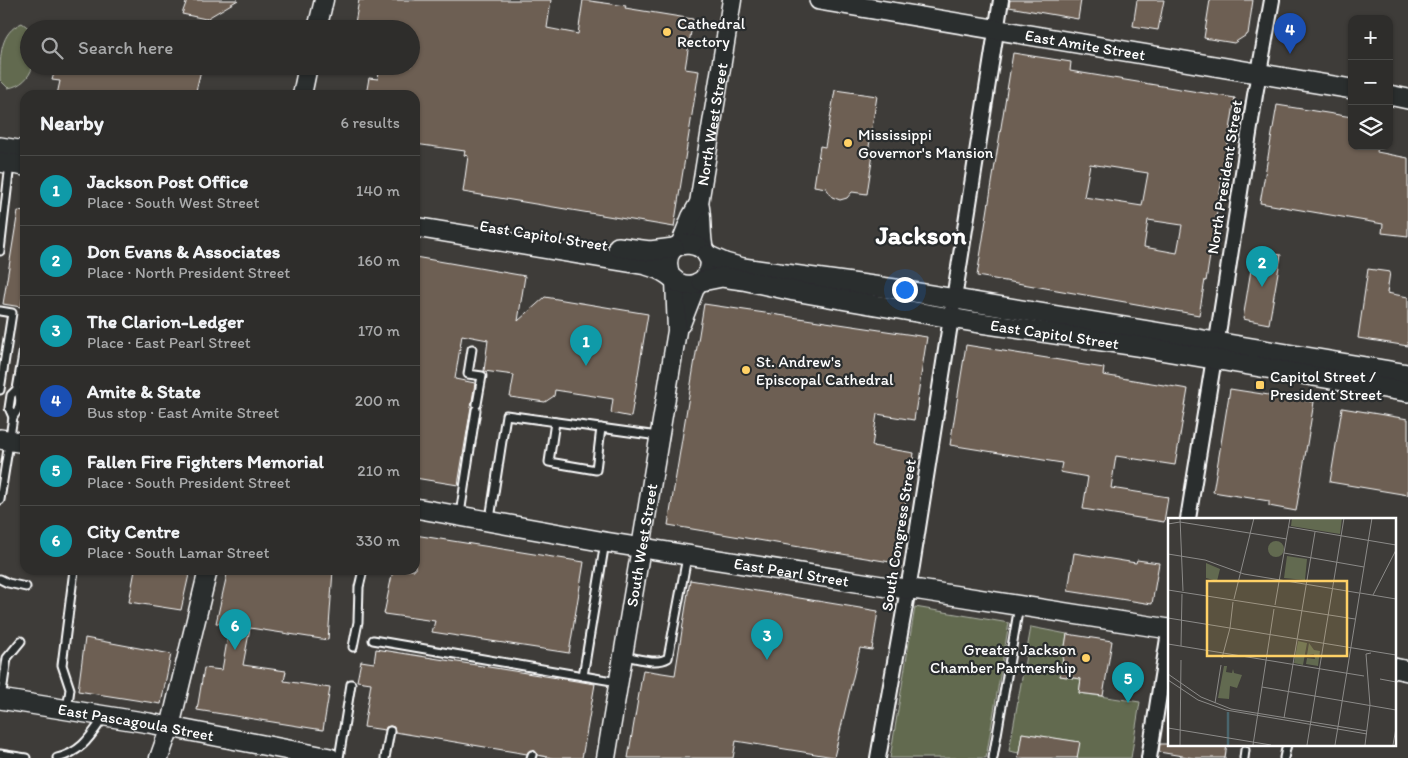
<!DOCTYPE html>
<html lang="en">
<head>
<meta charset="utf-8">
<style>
  body { margin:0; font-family:Itim,sans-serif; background:#363533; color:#f1f3f6 }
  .controls { position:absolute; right:15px; top:15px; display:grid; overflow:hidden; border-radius:10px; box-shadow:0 1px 4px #0004 }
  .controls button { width:45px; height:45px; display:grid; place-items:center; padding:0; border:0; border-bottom:1px solid #494947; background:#2e2d2b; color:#f1f3f6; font:25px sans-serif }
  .you { position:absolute; left:904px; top:289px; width:18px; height:18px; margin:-12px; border:4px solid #fff; border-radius:50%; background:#1a73e8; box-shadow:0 0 0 8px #1a73e833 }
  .badge { display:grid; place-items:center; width:32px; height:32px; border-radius:50%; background:#8bbbb9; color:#fff; font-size:16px; font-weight:700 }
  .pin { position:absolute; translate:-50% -41px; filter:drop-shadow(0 1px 2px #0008) }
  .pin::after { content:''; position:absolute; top:26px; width:18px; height:15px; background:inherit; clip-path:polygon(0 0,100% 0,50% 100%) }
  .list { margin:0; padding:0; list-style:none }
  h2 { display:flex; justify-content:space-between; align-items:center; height:65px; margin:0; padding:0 20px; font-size:21px }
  h2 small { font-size:16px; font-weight:400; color:#a7a8a9 }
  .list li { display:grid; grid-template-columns:32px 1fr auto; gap:15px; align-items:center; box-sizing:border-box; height:70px; padding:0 20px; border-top:1px solid #494947 }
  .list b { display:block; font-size:19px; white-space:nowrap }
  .list p { margin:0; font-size:16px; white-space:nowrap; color:#a7a8a9 }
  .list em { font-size:16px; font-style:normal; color:#a7a8a9 }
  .icon { flex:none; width:28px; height:28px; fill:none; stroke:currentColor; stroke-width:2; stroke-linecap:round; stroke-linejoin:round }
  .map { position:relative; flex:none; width:1408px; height:758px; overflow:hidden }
  .search { position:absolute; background:#2e2d2b; box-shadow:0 1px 4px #0004; left:20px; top:20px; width:400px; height:55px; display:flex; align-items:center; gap:12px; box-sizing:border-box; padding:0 18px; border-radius:28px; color:#a7a8a9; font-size:19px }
  .panel { position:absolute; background:#2e2d2b; box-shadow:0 1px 4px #0004; left:20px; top:90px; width:400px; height:485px; border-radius:15px }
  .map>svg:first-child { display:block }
</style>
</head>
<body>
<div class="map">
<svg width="1408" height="758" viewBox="0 0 1408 758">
  <rect width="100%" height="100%" fill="#3e3c39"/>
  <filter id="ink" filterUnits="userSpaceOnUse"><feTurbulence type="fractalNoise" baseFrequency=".02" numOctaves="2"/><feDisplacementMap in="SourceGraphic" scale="10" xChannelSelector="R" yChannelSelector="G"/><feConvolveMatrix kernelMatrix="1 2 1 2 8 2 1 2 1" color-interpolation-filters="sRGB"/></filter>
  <g filter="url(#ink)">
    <g fill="#626a50" stroke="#b0b4a8">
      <path d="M 22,23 L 30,29 L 29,29 L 29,66 L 33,66 C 29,78 21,86 8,88 L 0,80 C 0,55 0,32 22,23 Z"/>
      <path d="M 915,607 L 1009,623 L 986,758 L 890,758 Z"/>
      <path d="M 1031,627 L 1067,634 L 1060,676 L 1081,679 L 1079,693 L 1140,702 L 1131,758 L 1077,758 L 1079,742 L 1022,733 L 1019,753 L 1009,751 Z"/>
    </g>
    <g fill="#6d5f53" stroke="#fff" fill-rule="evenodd">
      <path d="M 187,0 L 238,0 L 206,19 L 182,14 Z"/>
      <path d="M 359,0 L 551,0 L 547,28 L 578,34 L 583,0 L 626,6 L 625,8 L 693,19 L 685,69 L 699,71 L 674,227 L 463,192 L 468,156 L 464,155 L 465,151 L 415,144 L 415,95 L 366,95 L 369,78 L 378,79 L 380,66 L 411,66 L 411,29 L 354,29 Z"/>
      <path d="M 1010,0 L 1081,0 L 1078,19 L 1009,7 Z"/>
      <path d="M 1137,0 L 1164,0 L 1158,30 L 1133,26 Z"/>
      <path d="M 1210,0 L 1253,0 L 1248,34 L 1234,43 L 1204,38 Z"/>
      <path d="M 1013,53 L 1071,62 L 1070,71 L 1235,98 L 1206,281 L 1205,280 L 1199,315 L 977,276 ZM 1090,164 L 1148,173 L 1142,206 L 1084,197 ZM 1148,220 L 1182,225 L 1177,253 L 1144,247 Z"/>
      <path d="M 56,66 L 202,66 L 195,95 L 57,95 L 60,81 L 52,80 Z"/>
      <path d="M 835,90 L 877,96 L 868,153 L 873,154 L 867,194 L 852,192 L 847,198 L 840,200 L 832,197 L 826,188 L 814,186 L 820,146 L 825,147 Z"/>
      <path d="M 1277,105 L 1352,117 L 1352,146 L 1378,146 L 1377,152 L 1408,158 L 1408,236 L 1382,233 L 1383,224 L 1260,203 Z"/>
      <path d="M 18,211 L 25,212 L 25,282 L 21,307 L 3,304 Z"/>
      <path d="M 1254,251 L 1281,255 L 1269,324 L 1243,319 Z"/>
      <path d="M 415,257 L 525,276 L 518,321 L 545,297 L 648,314 L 631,417 L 611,413 L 613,399 L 555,390 L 554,396 L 545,402 L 510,397 L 514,375 L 484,371 L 488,340 L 462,335 L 455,379 L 475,383 L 458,485 L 415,478 Z"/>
      <path d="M 1368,269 L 1390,272 L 1387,293 L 1408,297 L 1408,346 L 1358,338 Z"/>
      <path d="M 704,304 L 927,337 L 914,420 L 877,414 L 872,446 L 914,453 L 896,563 L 668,525 Z"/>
      <path d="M 966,345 L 1078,363 L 1078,364 L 1104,368 L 1103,375 L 1188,389 L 1175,465 L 1116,456 L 1111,488 L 1168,497 L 1164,522 L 1083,509 L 1088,477 L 1060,472 L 1062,463 L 950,445 Z"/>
      <path d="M 1230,389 L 1314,402 L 1296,511 L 1269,506 L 1269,501 L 1213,492 Z"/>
      <path d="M 1342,408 L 1408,419 L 1408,495 L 1330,482 Z"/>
      <path d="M 415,535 L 584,562 L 569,653 L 432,632 L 435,621 L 384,614 L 393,570 L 415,570 Z"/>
      <path d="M 1074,553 L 1136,563 L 1137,560 L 1159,563 L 1152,604 L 1068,591 Z"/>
      <path d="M 135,570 L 190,570 L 181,610 L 129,602 Z"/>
      <path d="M 228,570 L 333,570 L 328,640 L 250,628 L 243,665 L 286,671 L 284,681 L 330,688 L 323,730 L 197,710 L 204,668 L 222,670 L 230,624 L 216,623 Z"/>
      <path d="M 690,580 L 878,611 L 872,650 L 860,648 L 834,757 L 736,741 L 733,758 L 628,758 L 643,670 L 675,675 Z"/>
      <path d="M 1067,634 L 1112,641 L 1103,696 L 1079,693 L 1081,679 L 1060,676 Z"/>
      <path d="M 85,638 L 171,654 L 161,704 L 78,691 Z"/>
      <path d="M 376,649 L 595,684 L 582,758 L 553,758 L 537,755 L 536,752 L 533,750 L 529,751 L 527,754 L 395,732 L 394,727 L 390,726 L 386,727 L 385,730 L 364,727 L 371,683 L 357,681 L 361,661 L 374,663 Z"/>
      <path d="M 1022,733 L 1080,742 L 1077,758 L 1018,758 Z"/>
      <path d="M 1160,744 L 1227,744 L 1225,758 L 1194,758 L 1159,752 Z"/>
    </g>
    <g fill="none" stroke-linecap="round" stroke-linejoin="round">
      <g stroke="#fff" stroke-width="11">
        <g id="service">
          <path d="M 0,251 L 10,164"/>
          <path d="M 0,311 L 12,313 L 0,390"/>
          <path d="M 472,349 L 468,374 L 482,376 L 477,404"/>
          <path d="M 13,417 L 9,408 L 11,395 L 17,389 L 25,343"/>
          <path d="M 555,422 L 549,462 L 596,470 L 601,428"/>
          <path d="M 0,500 L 13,417 C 20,408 22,400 17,389"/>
          <path d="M 460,514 L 476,410"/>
          <path d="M 490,519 L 506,415 L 658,436"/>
          <path d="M 0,579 L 8,583 L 26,587"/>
          <path d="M 373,640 L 618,682"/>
          <path d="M 353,647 L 358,622 L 359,587 L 363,570"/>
          <path d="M 624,656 C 637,658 656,665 668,658 L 687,557"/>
          <path d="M 583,676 L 605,542"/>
          <path d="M 1,699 L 7,658 L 21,641"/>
          <path d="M 67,710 L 70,689 L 62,665 L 74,570"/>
          <path d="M 0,754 L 26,758"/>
          <path d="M 57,758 C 82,752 90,737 104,717"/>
          <path d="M 339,758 L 351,684"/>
          <path d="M 385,758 L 390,731"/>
          <path d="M 531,758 L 532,755"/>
          <path d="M 993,758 L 1019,606"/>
          <path d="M 1244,758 L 1245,750"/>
          <path d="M 1284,758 L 1287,744"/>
        </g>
      </g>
      <g stroke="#fff" stroke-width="18">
        <g id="minor">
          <path d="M 1188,519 L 1220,321 L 1255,95 L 1272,0"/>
          <path d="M 878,758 L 912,566 L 1001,0"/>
          <path d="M 1149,758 L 1169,632"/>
        </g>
      </g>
      <g stroke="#fff" stroke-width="21">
        <g id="tertiary">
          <path d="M 317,29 L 324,0"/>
          <path d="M 302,95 L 308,66"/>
          <path d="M 699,203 C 703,219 700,234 704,250"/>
          <path id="s1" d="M 680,245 L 691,217 L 699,203 L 732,0"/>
          <path d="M 681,324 L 697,283"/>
          <path d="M 159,758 L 170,727 L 208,570"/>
          <path id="s2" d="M 606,758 L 677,331 L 675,280"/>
        </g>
      </g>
      <g stroke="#fff" stroke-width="22">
        <g id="secondary">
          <path id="s3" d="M 819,0 L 1352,89"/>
          <path d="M 1389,95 L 1408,99"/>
          <path d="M 0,147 L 25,151"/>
          <path d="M 0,162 L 25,166"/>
          <path d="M 415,227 L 646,265 C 653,267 661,270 667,274 C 672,277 675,281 679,283 C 689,288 701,284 707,275 C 726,241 654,227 670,276"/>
          <path d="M 618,247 L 650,251 L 674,248"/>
          <path d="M 707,255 L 725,263 L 743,268 L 895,289 L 1408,374"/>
          <path id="s4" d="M 702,281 L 722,277 L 743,280 L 794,291 L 974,322 L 1137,346 L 1408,392"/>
          <path d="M 0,439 L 25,443"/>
          <path id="s5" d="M 415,508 L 605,542 L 888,587 L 920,590 L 1169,629"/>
          <path d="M 1394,668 L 1408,671"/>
          <path id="s6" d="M 0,699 L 149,723 L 330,758"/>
        </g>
      </g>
      <use href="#service" stroke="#2a2d2e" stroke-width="7"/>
      <use href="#minor" stroke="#2a2d2e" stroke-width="14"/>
      <use href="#tertiary" stroke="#2a2d2e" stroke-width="18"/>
      <use href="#secondary" stroke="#2a2d2e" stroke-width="19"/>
    </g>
  </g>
  <g fill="#ffd166" stroke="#2a2d2e" stroke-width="2">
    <circle cx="667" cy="32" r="5"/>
    <circle cx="848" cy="143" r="5"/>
    <circle cx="746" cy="370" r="5"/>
    <rect x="1255" y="380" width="10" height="10" rx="2.5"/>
    <circle cx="1086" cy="658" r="5"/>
  </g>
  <g text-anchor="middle" stroke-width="4.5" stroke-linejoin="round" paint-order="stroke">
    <g font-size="16" fill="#fff" stroke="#2a2d2e" text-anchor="start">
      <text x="677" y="29">Cathedral<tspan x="677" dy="18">Rectory</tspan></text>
      <text x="858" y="140">Mississippi<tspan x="858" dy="18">Governor's Mansion</tspan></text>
      <text x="756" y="367">St. Andrew's<tspan x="756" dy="18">Episcopal Cathedral</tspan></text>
      <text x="1270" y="382">Capitol Street /<tspan x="1270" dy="18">President Street</tspan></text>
      <text x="1076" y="655" text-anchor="end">Greater Jackson<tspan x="1076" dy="18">Chamber Partnership</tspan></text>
    </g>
    <g font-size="16" fill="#fff" stroke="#2a2d2e">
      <text dy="6" stroke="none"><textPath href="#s3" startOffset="270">East Amite Street</textPath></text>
      <text dy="6" stroke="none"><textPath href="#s1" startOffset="126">North West Street</textPath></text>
      <text transform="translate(1224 177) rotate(-81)" y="6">North President Street</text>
      <text transform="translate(544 235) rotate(9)" y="6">East Capitol Street</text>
      <text dy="6" stroke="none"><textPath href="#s4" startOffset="358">East Capitol Street</textPath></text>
      <text transform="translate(898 535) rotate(-81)" y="6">South Congress Street</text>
      <text dy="6" stroke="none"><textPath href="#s2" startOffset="216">South West Street</textPath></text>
      <text dy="6" stroke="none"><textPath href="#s5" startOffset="382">East Pearl Street</textPath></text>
      <text dy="6" stroke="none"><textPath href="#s6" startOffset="138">East Pascagoula Street</textPath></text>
    </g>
    <g font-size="26" font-weight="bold" fill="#fff" stroke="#2a2d2e">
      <text x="921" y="244">Jackson</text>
    </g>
  </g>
  <g transform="translate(1168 518)">
    <rect width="228" height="228" fill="#3e3c39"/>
    <path d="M 124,0 L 174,0 L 172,16 L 123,8 ZM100 31a8 8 0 1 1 16 0a8 8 0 1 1-16 0ZM 119,38 L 139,41 L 137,62 L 116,60 ZM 38,45 L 52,51 L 49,63 L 38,60 ZM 130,123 L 139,125 L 135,147 L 126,145 ZM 141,125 L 146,132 L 152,133 L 150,148 L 138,146 L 139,140 L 147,141 L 146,136 L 139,137 ZM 56,148 L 59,148 L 58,154 L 64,155 L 65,151 L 66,155 L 74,157 L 69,170 L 62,168 L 61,181 L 50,180 Z" fill="#626a50"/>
    <path fill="none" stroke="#49656d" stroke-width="2.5" d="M 60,227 L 60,194"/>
    <path fill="none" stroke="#8b8a88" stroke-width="1" d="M 12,0 L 15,73M 0,6 L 12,4 L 119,21M 121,9 L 228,27M 116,35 L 196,49M 0,36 L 37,42 L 76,56 L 191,75M 0,72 L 187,101M 192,75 L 228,81M 205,77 L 228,32M 66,81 L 86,0M 107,87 L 122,0M 0,100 L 228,137M 62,110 L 65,84M 0,126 L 196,158M 13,128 L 14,76M 54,140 L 62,110M 0,156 L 33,179 L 63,191 L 199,213M 212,161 L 228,164M 0,162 L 30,182 L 58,192 L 199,216M 94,169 L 228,192M 47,185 L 53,147M 116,200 L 147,14M 0,210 L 103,227M 12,227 L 13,142M 85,227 L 106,91M 139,227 L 176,0M 167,227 L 204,0M 197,227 L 202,187 L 198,136 L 203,135M 225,227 L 228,210"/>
    <path fill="#ffd166" fill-opacity="0.15" stroke="#ffd166" stroke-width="2.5" d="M 39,63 L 179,63 L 179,138 L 39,138 Z"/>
    <rect width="228" height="228" fill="none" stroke="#fff" stroke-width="2.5"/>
  </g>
</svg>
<div class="controls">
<button>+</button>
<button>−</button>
<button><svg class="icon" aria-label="layers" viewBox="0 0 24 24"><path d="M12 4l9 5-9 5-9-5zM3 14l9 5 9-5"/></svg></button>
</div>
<div class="you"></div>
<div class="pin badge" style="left:586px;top:366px;background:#0f9aa8">1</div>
<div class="pin badge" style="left:1262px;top:287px;background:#0f9aa8">2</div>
<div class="pin badge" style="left:767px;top:660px;background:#0f9aa8">3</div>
<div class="pin badge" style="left:1290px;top:54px;background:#1a4fb4">4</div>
<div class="pin badge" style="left:1128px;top:703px;background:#0f9aa8">5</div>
<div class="pin badge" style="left:235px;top:650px;background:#0f9aa8">6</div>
<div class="search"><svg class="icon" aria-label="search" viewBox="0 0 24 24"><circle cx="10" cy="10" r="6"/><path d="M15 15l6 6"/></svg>Search here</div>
<section class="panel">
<h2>Nearby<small>6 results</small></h2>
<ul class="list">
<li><span class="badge" style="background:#0f9aa8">1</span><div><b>Jackson Post Office</b><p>Place · South West Street</p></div><em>140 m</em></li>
<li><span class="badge" style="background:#0f9aa8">2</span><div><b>Don Evans &amp; Associates</b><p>Place · North President Street</p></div><em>160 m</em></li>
<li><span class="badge" style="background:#0f9aa8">3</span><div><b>The Clarion-Ledger</b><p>Place · East Pearl Street</p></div><em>170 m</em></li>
<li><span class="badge" style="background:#1a4fb4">4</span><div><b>Amite &amp; State</b><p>Bus stop · East Amite Street</p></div><em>200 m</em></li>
<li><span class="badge" style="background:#0f9aa8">5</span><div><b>Fallen Fire Fighters Memorial</b><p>Place · South President Street</p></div><em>210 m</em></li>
<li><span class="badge" style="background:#0f9aa8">6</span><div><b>City Centre</b><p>Place · South Lamar Street</p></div><em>330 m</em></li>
</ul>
</section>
</div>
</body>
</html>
